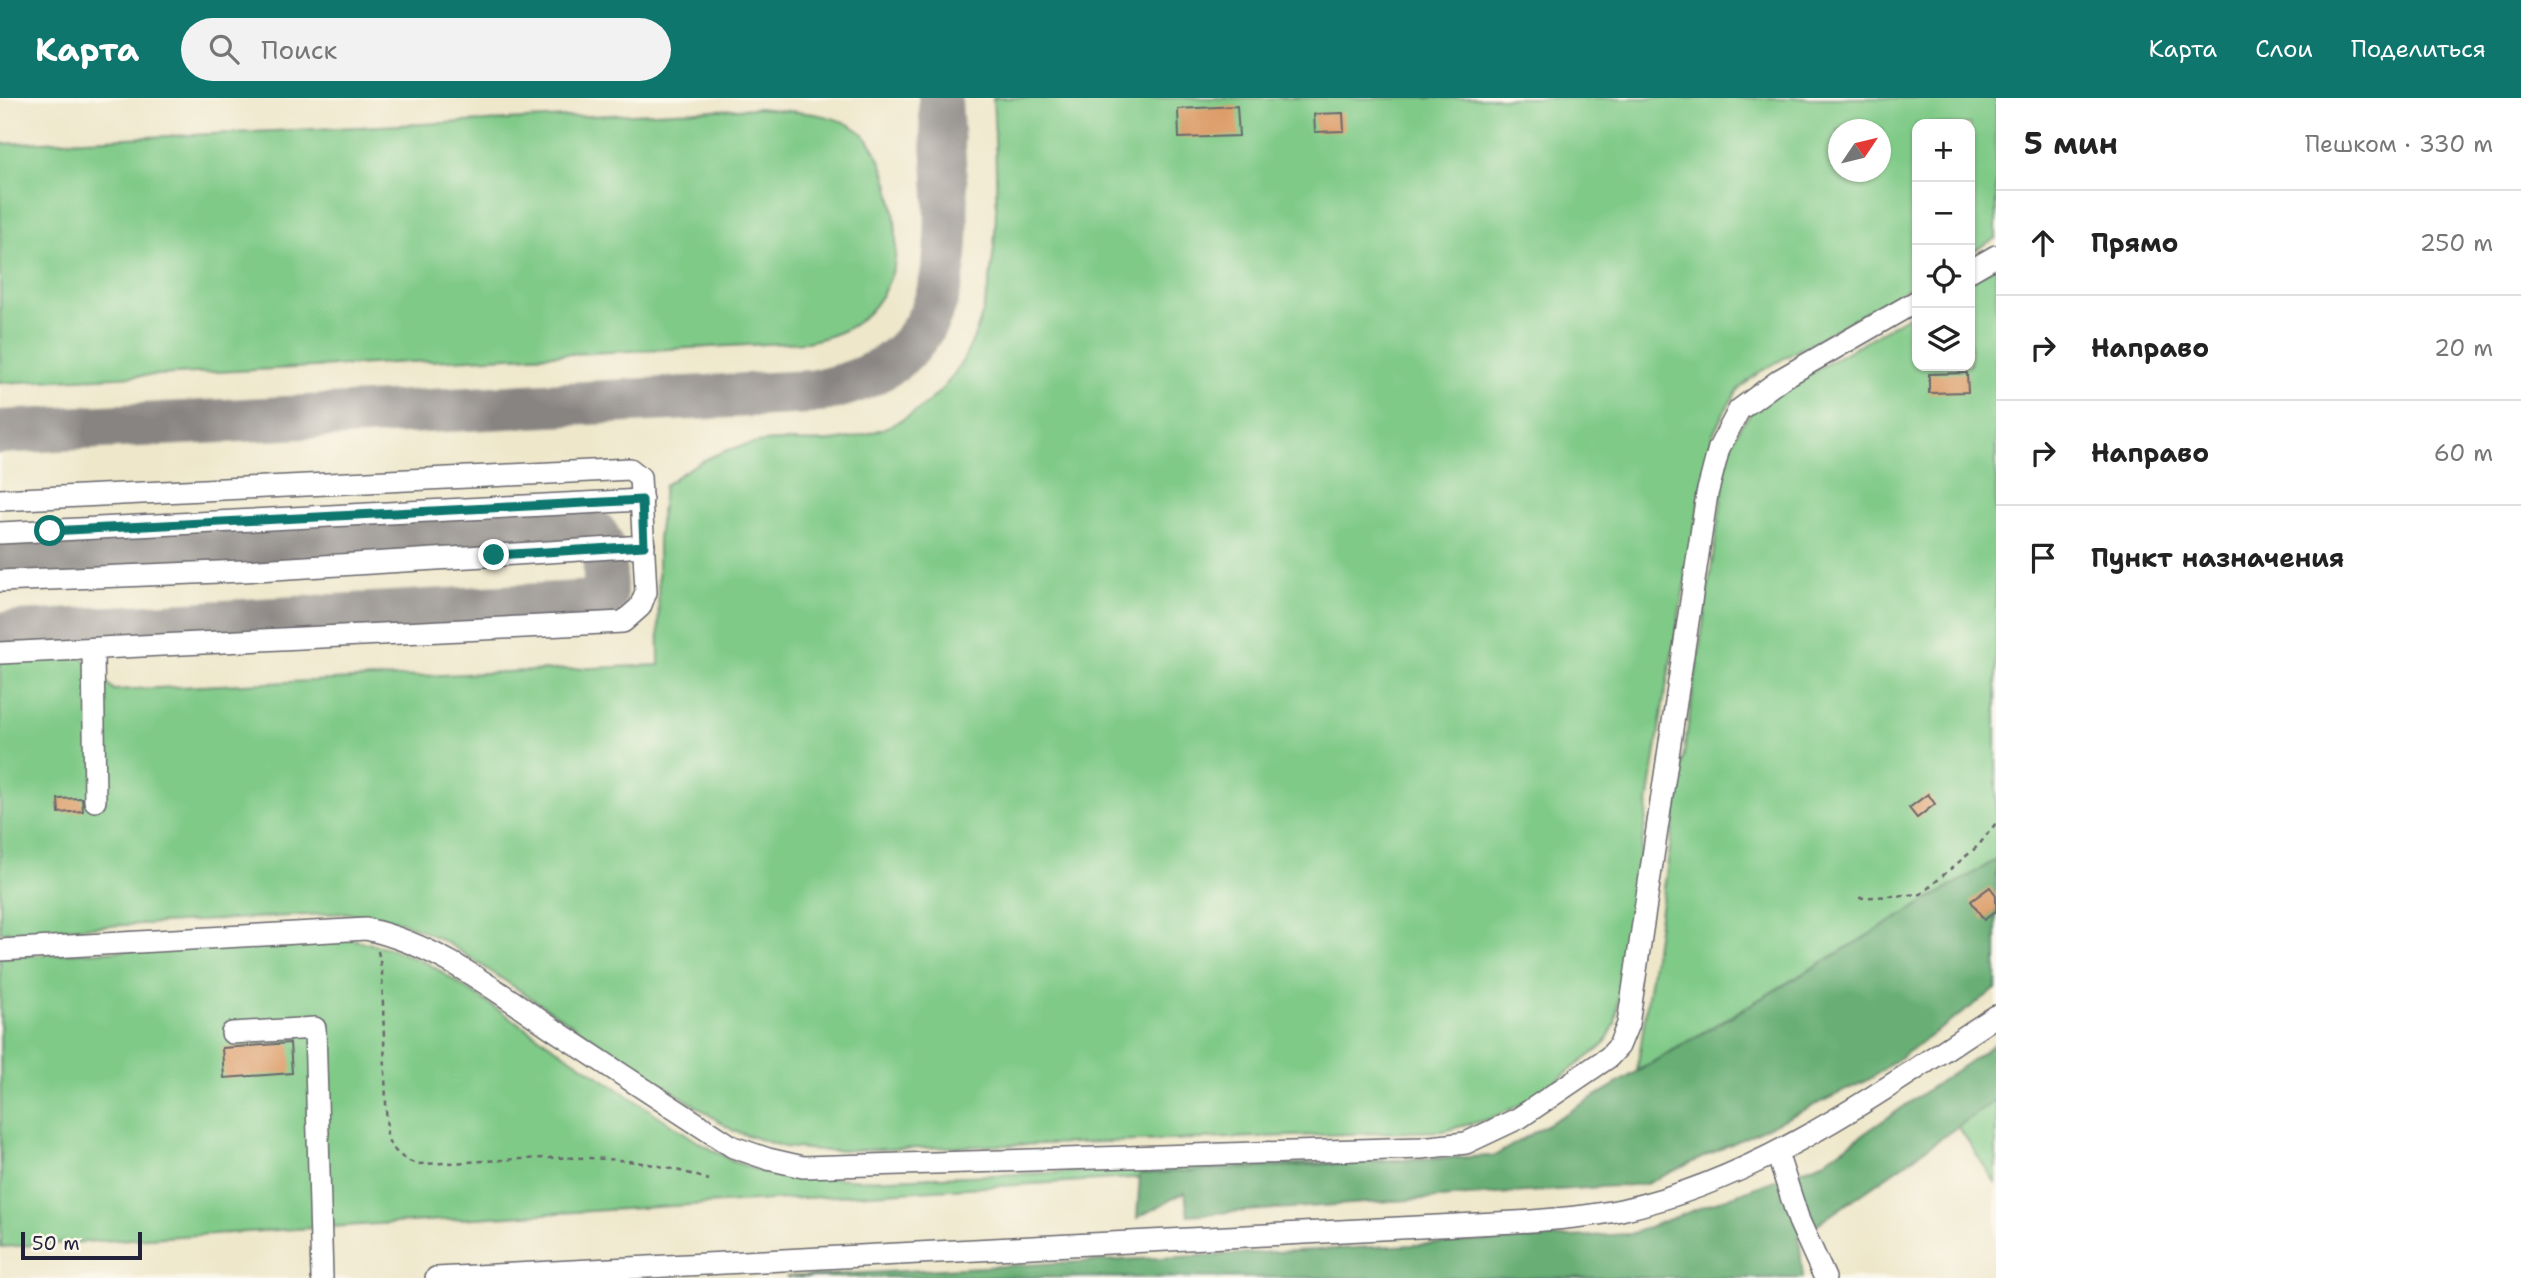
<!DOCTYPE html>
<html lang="ru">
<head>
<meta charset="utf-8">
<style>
  body { margin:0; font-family:"Shantell Sans",sans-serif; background:#f2f2f2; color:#222 }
  .controls { position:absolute; right:21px; top:21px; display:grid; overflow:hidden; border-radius:14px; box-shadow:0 2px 5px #0004 }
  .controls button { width:63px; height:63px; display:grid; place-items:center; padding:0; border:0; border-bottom:2px solid #e0e0e0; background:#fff; color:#222; font:35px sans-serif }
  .compass { position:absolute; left:1828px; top:21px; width:63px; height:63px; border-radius:50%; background:#fff; box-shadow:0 2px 5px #0004; rotate:55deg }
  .scale { position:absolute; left:21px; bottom:18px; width:121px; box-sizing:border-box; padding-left:7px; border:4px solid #22223b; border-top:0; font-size:19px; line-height:24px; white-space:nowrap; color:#22223b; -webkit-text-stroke:5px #fbf7ec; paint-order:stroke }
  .stop { position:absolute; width:21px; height:21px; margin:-16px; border:5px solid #0f766e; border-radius:50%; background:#fff }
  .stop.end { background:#0f766e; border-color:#fff; box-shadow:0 2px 7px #0008 }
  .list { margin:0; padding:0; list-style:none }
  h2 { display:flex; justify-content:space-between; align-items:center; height:91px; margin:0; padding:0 28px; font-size:30px }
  h2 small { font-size:23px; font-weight:400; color:#767676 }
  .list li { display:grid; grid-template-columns:46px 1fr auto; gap:21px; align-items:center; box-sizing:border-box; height:105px; padding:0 28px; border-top:2px solid #e0e0e0 }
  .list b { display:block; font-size:26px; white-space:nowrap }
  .list em { font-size:23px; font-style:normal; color:#767676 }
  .icon { flex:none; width:38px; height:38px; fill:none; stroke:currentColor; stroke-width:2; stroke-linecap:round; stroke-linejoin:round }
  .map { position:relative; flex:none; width:1996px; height:1180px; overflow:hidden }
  header { display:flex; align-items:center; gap:42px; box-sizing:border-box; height:98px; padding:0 35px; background:#0f766e; color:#fff }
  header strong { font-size:33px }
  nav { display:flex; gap:38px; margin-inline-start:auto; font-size:24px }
  .search { width:490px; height:63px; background:#f2f2f2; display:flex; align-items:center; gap:18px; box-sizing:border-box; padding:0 24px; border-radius:38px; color:#767676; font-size:26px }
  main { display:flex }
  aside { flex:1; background:#fff }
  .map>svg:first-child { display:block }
</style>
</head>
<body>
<header>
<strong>Карта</strong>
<div class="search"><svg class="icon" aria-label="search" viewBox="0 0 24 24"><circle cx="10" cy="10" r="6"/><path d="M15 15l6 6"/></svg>Поиск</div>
<nav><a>Карта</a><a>Слои</a><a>Поделиться</a></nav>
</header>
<main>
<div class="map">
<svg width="1996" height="1180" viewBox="0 0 1996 1180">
  <rect width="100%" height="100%" fill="#fbf7ec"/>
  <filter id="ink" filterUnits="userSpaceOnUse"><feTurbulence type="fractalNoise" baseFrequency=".0143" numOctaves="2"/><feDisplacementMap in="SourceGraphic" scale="14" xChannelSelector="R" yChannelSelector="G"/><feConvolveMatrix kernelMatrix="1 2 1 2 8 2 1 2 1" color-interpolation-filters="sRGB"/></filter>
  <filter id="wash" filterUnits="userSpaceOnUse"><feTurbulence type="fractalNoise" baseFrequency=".00686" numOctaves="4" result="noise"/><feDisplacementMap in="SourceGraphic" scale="28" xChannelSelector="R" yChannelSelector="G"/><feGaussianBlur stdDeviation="1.57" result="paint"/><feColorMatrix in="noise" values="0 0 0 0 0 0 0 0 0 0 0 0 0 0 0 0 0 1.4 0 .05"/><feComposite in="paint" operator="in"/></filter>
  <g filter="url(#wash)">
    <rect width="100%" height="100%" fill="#eee7ca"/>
    <g fill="#80ca88" stroke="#517662" stroke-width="2" fill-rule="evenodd">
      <path d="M 993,0 L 1996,0 L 1996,140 L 1970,155 L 1970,26 L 1917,26 L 1917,185 L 1758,275 L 1738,292 L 1724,314 L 1713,336 L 1707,363 L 1662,612 L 1615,926 L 1604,947 L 1529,1003 L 1489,1021 L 1443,1033 L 829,1053 L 784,1049 L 734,1033 L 449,846 C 410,825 388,817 344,815 L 0,834 L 0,563 L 82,559 L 114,592 L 659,567 L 658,442 L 664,388 C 694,364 726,348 765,344 C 789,341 814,346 839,342 C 1012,316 1000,132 993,0 ZM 1839,32 L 1881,32 L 1881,74 L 1839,74 Z"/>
      <path d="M 759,10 C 790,14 832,13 858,32 C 890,57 901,130 894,168 C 891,181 883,196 875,207 C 858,230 832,239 806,244 L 0,285 L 0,46 Z"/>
      <path d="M 1996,168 L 1996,762 L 1637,973 L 1729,350 L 1741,327 L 1758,306 L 1917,213 L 1917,268 L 1970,268 L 1970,183 Z"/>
      <path d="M 351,841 L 388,850 L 429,866 L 698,1044 L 735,1064 L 765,1075 L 862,1082 L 1494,1058 L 1,1149 L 0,859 Z"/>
      <path d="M 1996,1002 L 1996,1086 L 1958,1028 Z"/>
    </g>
    <g fill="#68ae74" stroke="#456858" stroke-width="2">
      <path d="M 1996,762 L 1996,891 L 1870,981 L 1646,1086 L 1188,1117 L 1185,1094 L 1137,1120 L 1140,1076 L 1494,1058 Z"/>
      <path d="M 1996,945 L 1996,1002 L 1799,1139 L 1803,1180 L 786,1179 L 1630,1136 L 1823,1064 Z"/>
    </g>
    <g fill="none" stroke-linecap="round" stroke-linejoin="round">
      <g stroke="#888482" stroke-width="44">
        <path d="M 0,334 L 811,294 C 979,268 946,126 940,0"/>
        <path d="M 0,459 L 587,429 C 610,440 604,475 605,498 L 597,504 L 0,536"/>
      </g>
    </g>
    <g id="blocks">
      <g fill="#db9963">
        <path d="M 1237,8 L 1239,38 L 1179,40 L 1178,11 Z"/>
        <path d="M 1343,15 L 1344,33 L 1315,34 L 1314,16 Z"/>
        <path d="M 1967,275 L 1968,294 L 1929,295 L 1929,276 Z"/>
        <path d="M 1928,696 L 1935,706 L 1917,720 L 1909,710 Z"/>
        <path d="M 82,700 L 83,713 L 59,715 L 58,701 Z"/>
        <path d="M 1990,789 L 1996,797 L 1996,813 L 1984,822 L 1971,803 Z"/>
        <path d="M 290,945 L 292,975 L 224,980 L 222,950 Z"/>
      </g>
    </g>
  </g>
  <g filter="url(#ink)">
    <use href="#blocks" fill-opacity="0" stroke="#69676d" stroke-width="2"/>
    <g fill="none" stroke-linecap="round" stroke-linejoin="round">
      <g stroke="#69676d" stroke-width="24">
        <g id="minor">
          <path d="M 1970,173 L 1996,158"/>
          <path d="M 0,402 L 630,371 L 640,379 L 646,494 L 640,509 L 623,524 L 0,555"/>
          <path d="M 0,435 L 642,402"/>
          <path d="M 0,483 L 243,473 L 644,448"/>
          <path d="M 93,551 L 95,703"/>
          <path d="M 0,852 L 366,831 C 440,847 500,896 562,937 C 619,975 676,1012 733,1049 L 768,1061 L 803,1069 L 1421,1050 L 1466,1045 L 1519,1020 L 1609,959 L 1619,948 L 1628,926 L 1707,396 L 1719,350 L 1739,312 L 1781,281 L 1917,203"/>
          <path d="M 232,935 L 315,930 L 322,1180"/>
          <path d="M 1777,1055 L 1799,1123 L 1825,1180"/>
          <path d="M 436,1180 L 1515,1124 C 1550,1122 1586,1119 1621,1112 C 1761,1081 1878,995 1996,918"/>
        </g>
      </g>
      <g stroke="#69676d" stroke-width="2.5" stroke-dasharray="5 5" stroke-linecap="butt">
        <path d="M 1859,800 L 1921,796 L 1978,748 L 1996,725"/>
        <path d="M 378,853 L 382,874 L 387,1040 C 394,1054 401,1060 416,1066 C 519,1064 609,1046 709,1082"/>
      </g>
      <use href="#minor" stroke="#fff" stroke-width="21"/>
    </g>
  </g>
  <g fill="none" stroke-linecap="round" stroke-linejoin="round" filter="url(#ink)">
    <path stroke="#0f766e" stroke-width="9" d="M 50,433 L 642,402 L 644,448 L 494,457"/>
  </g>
</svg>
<div class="controls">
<button>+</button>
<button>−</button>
<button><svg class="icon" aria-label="locate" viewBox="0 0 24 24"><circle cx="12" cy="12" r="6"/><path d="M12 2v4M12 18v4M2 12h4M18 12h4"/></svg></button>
<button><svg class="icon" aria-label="layers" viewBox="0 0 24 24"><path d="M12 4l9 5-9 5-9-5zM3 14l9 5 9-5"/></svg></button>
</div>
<svg class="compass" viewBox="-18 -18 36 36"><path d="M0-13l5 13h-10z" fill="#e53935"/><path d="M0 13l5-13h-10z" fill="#767676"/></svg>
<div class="scale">50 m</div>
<div class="stop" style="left:50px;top:433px"></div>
<div class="stop end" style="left:494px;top:457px"></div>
</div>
<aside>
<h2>5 мин<small>Пешком · 330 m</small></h2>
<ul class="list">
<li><svg class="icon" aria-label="ahead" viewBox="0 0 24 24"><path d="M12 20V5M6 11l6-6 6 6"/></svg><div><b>Прямо</b></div><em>250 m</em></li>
<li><svg class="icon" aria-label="right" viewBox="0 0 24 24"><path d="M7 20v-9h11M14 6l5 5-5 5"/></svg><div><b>Направо</b></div><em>20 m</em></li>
<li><svg class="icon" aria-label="right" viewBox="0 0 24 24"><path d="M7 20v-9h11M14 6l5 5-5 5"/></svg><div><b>Направо</b></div><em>60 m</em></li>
<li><svg class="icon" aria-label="arrive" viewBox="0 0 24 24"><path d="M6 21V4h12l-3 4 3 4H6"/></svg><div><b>Пункт назначения</b></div></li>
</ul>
</aside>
</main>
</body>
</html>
